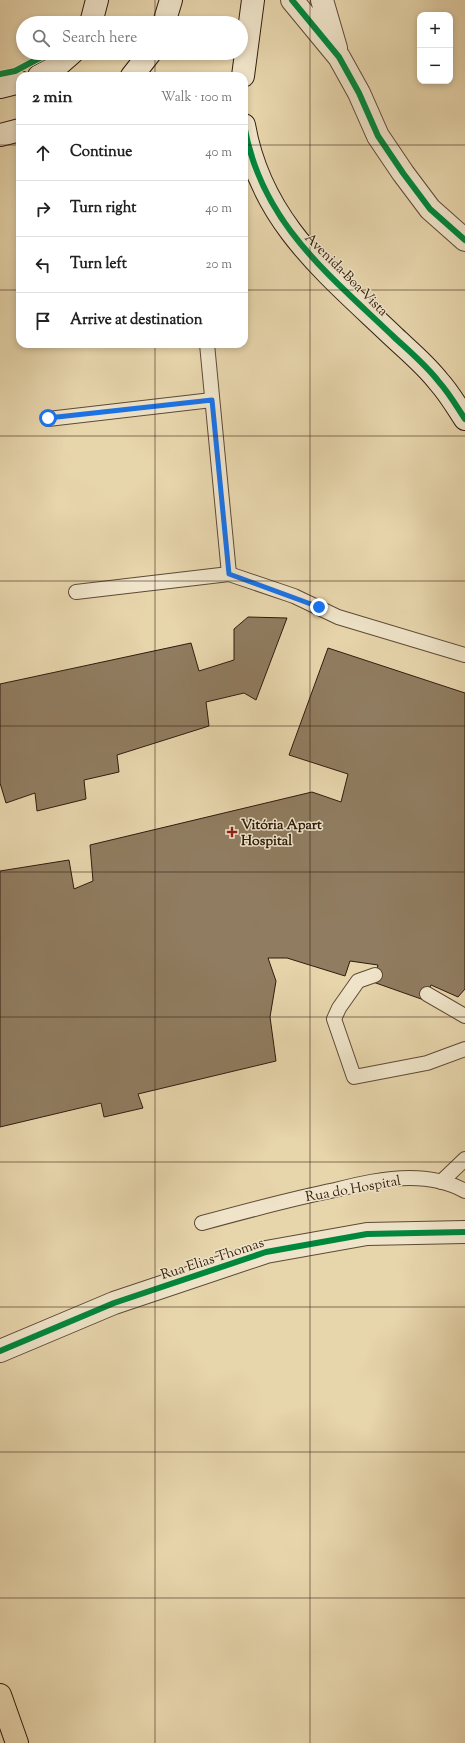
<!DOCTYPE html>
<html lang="en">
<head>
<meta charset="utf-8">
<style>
  body { margin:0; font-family:"Sorts Mill Goudy",serif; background:#f6f6f6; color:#222 }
  .controls { position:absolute; right:12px; top:12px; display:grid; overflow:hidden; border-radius:8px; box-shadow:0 2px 6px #0003 }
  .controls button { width:36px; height:36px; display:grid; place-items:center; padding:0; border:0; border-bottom:1px solid #e0e0e0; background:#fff; color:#222; font:20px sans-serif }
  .stop { position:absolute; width:12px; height:12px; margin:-9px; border:3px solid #1a73e8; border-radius:50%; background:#fff }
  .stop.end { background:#1a73e8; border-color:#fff; box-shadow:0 1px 4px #0008 }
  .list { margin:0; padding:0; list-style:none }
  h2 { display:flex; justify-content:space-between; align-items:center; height:52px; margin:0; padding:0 16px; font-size:17px }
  h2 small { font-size:13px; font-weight:400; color:#767676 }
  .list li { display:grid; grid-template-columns:26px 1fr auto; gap:12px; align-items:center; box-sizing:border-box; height:56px; padding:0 16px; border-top:1px solid #e0e0e0 }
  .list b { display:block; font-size:15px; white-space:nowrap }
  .list em { font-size:13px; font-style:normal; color:#767676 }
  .icon { flex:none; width:22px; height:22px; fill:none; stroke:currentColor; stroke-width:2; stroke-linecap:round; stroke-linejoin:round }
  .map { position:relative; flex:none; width:465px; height:1743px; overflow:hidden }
  .search { position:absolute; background:#fff; box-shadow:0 2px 6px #0003; left:16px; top:16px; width:232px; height:44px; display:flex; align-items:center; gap:10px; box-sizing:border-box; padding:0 14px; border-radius:22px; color:#767676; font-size:15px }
  .panel { position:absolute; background:#fff; box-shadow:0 2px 6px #0003; left:16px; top:72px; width:232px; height:276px; border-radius:12px }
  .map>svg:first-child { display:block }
</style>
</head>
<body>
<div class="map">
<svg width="465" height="1743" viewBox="0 0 465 1743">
  <rect width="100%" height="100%" fill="#e7d5ac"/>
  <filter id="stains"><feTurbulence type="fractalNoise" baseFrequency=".005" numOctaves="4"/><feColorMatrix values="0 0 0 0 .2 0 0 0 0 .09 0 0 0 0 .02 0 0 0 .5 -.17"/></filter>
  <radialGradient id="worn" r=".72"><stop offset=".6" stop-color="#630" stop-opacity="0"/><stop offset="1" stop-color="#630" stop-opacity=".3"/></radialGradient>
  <g fill="#907c60" stroke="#311b0e">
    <path d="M 248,617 L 287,618 L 256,700 L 244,693 L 206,702 L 209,726 L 117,755 L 119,772 L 84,780 L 86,799 L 37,811 L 35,793 L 6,803 L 0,783 L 0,684 L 191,643 L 199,671 L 234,660 L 234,629 Z"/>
    <path d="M 328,648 L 465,693 L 465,989 L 458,997 L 431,985 L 424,1000 L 373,982 L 378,965 L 350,961 L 345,976 L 287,958 L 268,958 L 276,981 L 270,1017 L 276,1061 L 138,1094 L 143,1108 L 104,1117 L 101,1103 L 0,1127 L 0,871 L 69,860 L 74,889 L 93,881 L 90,845 L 312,792 L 341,802 L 348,774 L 289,755 Z"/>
  </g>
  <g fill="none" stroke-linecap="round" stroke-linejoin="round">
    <g stroke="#5e4a36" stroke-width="16">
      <g id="lane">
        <path d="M 207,344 L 229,574"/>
        <path d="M 48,419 L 212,400"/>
        <path d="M 76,592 L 229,574 L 294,596 L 338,617 L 465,655"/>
        <path d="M 375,975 L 358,981 L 339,1008 L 334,1019 L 354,1077 L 427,1063 L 465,1049"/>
        <path d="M 427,994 L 465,1016"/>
        <path d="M 441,1182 L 465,1159"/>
        <path d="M 202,1223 C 246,1211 290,1199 335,1190 C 359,1184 384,1178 410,1178 C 428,1178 449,1182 465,1191"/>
      </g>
    </g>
    <g stroke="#5e4a36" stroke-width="24">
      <g id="street">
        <path d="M 292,0 L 339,57 L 359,93 L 378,136 L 403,173 L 430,209 L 465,240"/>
        <path d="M 322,0 L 336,48"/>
        <path d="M 0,1351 L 114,1303 L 266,1252 L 367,1234 L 465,1232"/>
      </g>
    </g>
    <g stroke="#311b0e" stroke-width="24">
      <g id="secondary">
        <path d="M 91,23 L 97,0"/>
        <path d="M 164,23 L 171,0"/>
        <path d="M 39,76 L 56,67 L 72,53"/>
        <path d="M 132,76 L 150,53"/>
        <path d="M 243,76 L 253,0"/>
        <path d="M 0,87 L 20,82"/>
        <path d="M 244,125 C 261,222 327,273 394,337 C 409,351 426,365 439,382 C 449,393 457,407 465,419"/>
        <path d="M 0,135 L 20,130"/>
      </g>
    </g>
    <g stroke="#311b0e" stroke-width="24">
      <path id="primary" d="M 0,1695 L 17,1743"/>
    </g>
    <use href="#lane" stroke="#efe4c9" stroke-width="14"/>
    <use href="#street" stroke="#efe4c9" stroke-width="22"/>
    <use href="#secondary" stroke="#efe4c9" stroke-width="22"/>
    <use href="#primary" stroke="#e7d5ac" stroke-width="22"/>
    <g stroke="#efe4c9" stroke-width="8">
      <g id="cycleway">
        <path d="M 292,0 L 339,57 L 359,93 L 378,136 L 403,173 L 430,209 L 465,240"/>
        <path d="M 0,74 L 15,71 L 49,53"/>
        <path d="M 244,125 C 261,222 327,273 394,337 C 409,351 426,365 439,382 C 449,393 457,407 465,419"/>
        <path d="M 0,1351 L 114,1303 L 266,1252 L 367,1234 L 465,1232"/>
      </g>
    </g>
    <use href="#cycleway" stroke="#00873e" stroke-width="6"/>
  </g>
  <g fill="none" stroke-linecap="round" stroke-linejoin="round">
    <path stroke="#1a73e8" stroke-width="5" d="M 48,418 L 212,400 L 229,574 L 319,607"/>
  </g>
  <path fill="none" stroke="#311b0e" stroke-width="1" stroke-opacity="0.55" d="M 155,0 L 155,23M 310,0 L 310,1743M 155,53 L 155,76M 0,145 L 20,145M 244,145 L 465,145M 0,290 L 20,290M 244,290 L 465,290M 155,344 L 155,1743M 0,436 L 465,436M 0,581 L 465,581M 0,726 L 465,726M 0,872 L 465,872M 0,1017 L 465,1017M 0,1162 L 465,1162M 0,1307 L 465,1307M 0,1452 L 465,1452M 0,1598 L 465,1598"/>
  <path fill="#8f2418" stroke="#efe4c9" stroke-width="1.5" d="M230 826h4v4h4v4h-4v4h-4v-4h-4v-4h4z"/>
  <g text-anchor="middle" stroke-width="3" stroke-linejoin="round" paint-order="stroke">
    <g font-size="14" fill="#311b0e" stroke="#efe4c9">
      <text transform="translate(347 274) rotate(45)" y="5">Avenida Boa Vista</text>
      <text transform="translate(353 1188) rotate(-10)" y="5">Rua do Hospital</text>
      <text transform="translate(212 1258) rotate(-18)" y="5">Rua Elias Thomas</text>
    </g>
    <g font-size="14" font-weight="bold" fill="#311b0e" stroke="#efe4c9" text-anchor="start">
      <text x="241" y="829">Vitória Apart<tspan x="241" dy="16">Hospital</tspan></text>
    </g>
  </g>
  <rect width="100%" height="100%" filter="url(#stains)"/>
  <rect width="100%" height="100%" fill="url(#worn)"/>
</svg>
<div class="controls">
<button>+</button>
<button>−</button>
</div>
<div class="stop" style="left:48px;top:418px"></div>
<div class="stop end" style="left:319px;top:607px"></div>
<div class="search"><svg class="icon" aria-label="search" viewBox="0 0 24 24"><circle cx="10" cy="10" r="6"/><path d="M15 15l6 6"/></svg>Search here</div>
<section class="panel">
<h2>2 min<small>Walk · 100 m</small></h2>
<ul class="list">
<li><svg class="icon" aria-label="ahead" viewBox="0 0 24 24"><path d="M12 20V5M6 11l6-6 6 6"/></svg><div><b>Continue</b></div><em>40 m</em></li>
<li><svg class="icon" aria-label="right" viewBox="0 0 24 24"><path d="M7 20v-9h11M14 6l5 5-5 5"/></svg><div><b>Turn right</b></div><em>40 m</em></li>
<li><svg class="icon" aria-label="left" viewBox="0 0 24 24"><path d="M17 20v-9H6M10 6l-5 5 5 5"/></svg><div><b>Turn left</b></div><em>20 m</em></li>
<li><svg class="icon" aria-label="arrive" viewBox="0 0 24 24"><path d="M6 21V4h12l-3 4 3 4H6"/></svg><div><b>Arrive at destination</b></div></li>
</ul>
</section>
</div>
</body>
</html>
